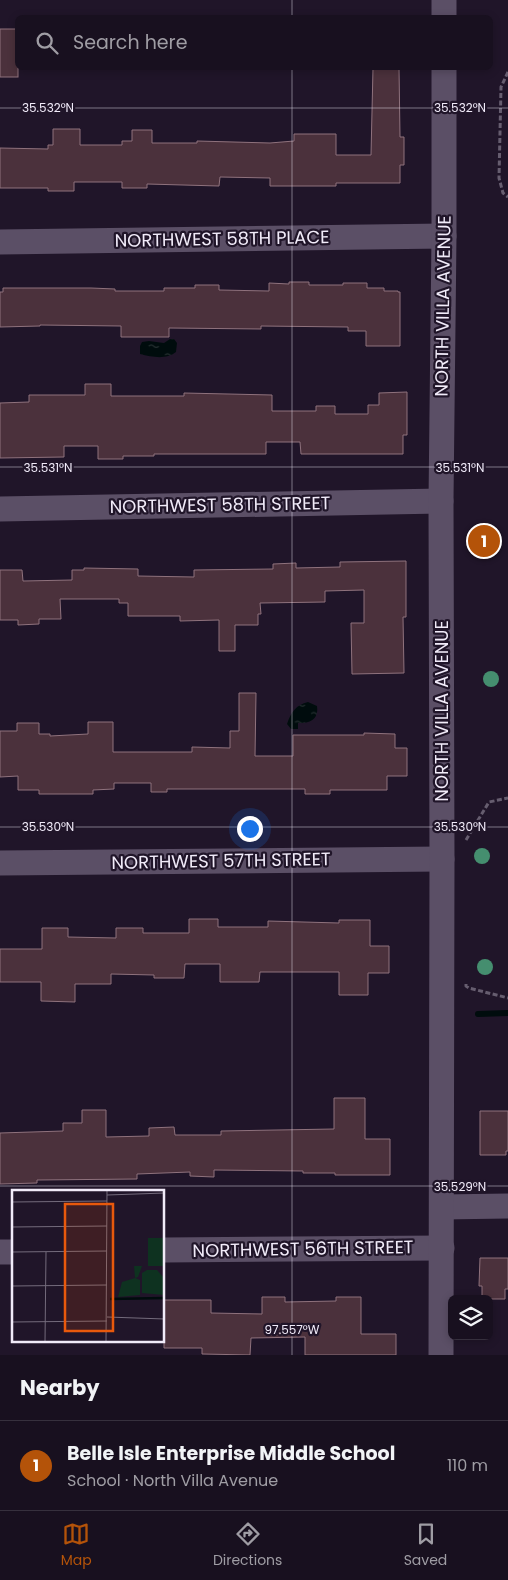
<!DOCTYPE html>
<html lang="en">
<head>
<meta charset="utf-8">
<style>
  body { margin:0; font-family:Poppins,sans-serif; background:#251e2c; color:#f1f3f6 }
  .controls { position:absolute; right:15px; bottom:15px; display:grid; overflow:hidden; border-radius:8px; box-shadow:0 2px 8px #0003 }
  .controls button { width:45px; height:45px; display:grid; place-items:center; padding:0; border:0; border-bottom:1px solid #36303d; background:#18101f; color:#f1f3f6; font:25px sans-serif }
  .you { position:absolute; left:249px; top:828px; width:18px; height:18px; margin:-12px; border:4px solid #fff; border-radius:50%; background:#1a73e8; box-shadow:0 0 0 8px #1a73e833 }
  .badge { display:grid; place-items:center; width:32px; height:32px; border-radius:50%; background:#b45309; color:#fff; font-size:16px; font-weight:700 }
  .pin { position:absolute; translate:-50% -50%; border:2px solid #fff; box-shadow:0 1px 5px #0006 }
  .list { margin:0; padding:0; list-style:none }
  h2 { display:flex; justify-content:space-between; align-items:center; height:65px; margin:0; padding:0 20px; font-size:21px }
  h2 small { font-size:16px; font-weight:400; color:#9f9da4 }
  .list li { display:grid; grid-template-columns:32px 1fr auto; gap:15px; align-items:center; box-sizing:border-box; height:90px; padding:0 20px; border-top:1px solid #36303d }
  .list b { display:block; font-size:19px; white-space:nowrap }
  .list p { margin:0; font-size:16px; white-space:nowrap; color:#9f9da4 }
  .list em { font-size:16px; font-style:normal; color:#9f9da4 }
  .icon { flex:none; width:28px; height:28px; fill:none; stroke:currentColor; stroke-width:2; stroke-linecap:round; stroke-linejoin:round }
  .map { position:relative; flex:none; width:508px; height:1355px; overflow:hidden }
  .search { position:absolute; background:#18101f; box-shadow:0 2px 8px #0003; left:15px; right:15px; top:15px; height:55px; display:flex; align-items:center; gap:12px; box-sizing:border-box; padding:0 18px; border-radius:8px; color:#9f9da4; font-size:19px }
  .sheet { height:155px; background:#18101f }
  nav { display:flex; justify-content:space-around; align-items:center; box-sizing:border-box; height:70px; border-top:1px solid #36303d; background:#18101f; font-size:14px; color:#9f9da4 }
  nav a { display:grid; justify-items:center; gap:2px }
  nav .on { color:#b45309 }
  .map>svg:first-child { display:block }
</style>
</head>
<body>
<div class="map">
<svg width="508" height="1355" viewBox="0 0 508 1355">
  <defs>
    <pattern id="water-ripples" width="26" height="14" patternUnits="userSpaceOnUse" patternTransform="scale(1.25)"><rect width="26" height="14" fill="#000c0d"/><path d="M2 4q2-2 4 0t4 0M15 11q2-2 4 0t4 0" fill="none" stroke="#263031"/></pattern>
  </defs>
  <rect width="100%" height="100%" fill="#201529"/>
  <g fill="url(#water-ripples)">
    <path d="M 170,339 L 174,339 L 177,343 L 176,352 C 166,360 152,357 140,354 L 140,346 L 142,342 L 149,341 L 164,343 Z"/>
    <path d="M 308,702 L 317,706 C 319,719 310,724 298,723 L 298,729 L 291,729 L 287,724 C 291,712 296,705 308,702 Z"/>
  </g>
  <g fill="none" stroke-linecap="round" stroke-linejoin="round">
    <path stroke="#000c0d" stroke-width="6" d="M 478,1014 L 508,1013"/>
  </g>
  <g fill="#4b313c" stroke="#8f727d">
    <rect x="0" y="29" width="18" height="48"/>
    <path d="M 373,68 L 399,68 L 400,137 L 404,137 L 404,165 L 400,165 L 400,183 L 336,183 L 336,186 L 270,186 L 270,178 L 220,177 L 219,186 L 147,184 L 147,188 L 122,188 L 122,182 L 74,182 L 74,191 L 48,191 L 48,188 L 0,188 L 0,148 L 48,149 L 48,145 L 53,145 L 53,129 L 80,129 L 80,145 L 122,145 L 122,141 L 132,141 L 132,130 L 152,130 L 152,143 L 197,143 L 197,141 L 270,143 L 294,141 L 294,134 L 336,134 L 336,155 L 371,155 Z"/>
    <path d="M 289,282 L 309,282 L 309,285 L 343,285 L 343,283 L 367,283 L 367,288 L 384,288 L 384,291 L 398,291 L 398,292 L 400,292 L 400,346 L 366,346 L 366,331 L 348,331 L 348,327 L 261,326 L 261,329 L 169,328 L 169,337 L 121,337 L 121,326 L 40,325 L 40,326 L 0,327 L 0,292 L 3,292 L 3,288 L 91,288 L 115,289 L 115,291 L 164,291 L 164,288 L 195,288 L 195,285 L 219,285 L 219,290 L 269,291 L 269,283 L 289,284 Z"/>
    <path d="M 85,384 L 111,384 L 111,396 L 184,396 L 184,393 L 272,395 L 272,411 L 316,411 L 316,406 L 335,406 L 335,414 L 368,414 L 368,405 L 379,405 L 379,393 L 407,392 L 407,435 L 403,435 L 403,454 L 301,454 L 300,442 L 266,442 L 266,454 L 154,454 L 154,456 L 123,456 L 123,459 L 98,459 L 98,446 L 64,446 L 64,457 L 0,458 L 0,403 L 29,402 L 29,395 L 85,395 Z"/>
    <path d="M 406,561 L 406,617 L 403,617 L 404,673 L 352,674 L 351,623 L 364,623 L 364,590 L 325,591 L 325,602 L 260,603 L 261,614 L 258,614 L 258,625 L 235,625 L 235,651 L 219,651 L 219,620 L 180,621 L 180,616 L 128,616 L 128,603 L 119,603 L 119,599 L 60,599 L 61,619 L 39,619 L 39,624 L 18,625 L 18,620 L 0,620 L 0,570 L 22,570 L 23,581 L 72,580 L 72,570 L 84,570 L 84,568 L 138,569 L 138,576 L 194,577 L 194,570 L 273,569 L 273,564 L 296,563 L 296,568 L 340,567 L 340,562 Z"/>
    <path d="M 239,693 L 256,693 L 255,756 L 293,756 L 293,735 L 364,735 L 364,733 L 395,734 L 395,748 L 407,748 L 407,776 L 387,776 L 387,790 L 330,790 L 330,794 L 305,794 L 305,789 L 167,789 L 167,792 L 151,792 L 151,783 L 114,783 L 114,789 L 93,790 L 93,794 L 39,794 L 39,790 L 18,790 L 18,776 L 0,777 L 0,731 L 17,731 L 17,723 L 39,723 L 39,734 L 50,734 L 50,736 L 88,734 L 88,722 L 113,722 L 113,752 L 192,752 L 192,747 L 230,748 L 230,731 L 239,731 Z"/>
    <path d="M 189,919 L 218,919 L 218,927 L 268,927 L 268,921 L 339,923 L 339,920 L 370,920 L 370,946 L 389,946 L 389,973 L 368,973 L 368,995 L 339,995 L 339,972 L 260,972 L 259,982 L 220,982 L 220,964 L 185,964 L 184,978 L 154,978 L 154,975 L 111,974 L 111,984 L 75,984 L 75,1002 L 41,1001 L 41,982 L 0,982 L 0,949 L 42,949 L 42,928 L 68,928 L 68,937 L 116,938 L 116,928 L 143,928 L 143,933 L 189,933 Z"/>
    <path d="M 334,1098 L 365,1098 L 365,1139 L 390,1139 L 390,1175 L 335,1175 L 335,1173 L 303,1173 L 303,1171 L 214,1170 L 214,1177 L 190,1176 L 190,1172 L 137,1174 L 137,1179 L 37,1180 L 37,1183 L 0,1184 L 0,1133 L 63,1131 L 63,1123 L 82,1123 L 82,1110 L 106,1110 L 106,1137 L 149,1136 L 149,1128 L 174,1127 L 175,1135 L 221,1135 L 221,1131 L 334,1129 Z"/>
    <path d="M 480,1111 L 508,1111 L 508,1151 L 506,1151 L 506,1155 L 480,1155 Z"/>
    <path d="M 480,1258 L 508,1258 L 508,1289 L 505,1289 L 505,1299 L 482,1299 L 482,1286 L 479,1286 Z"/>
    <path d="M 262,1297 L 285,1297 L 285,1302 L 336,1301 L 336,1297 L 361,1297 L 361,1334 L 396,1334 L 396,1355 L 305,1355 L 305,1337 L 251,1338 L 250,1355 L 202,1354 L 202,1348 L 164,1348 L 164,1300 L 211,1300 L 211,1313 L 262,1314 Z"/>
  </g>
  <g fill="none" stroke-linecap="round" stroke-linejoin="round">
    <g stroke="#665d6f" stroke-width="3" stroke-dasharray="5 2.5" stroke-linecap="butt">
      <path d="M 508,72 L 501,87 L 499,178 L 503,193 L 508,197"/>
      <path d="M 466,840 L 489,802 L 508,798"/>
      <path d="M 466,984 L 466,986 L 469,988 L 508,998"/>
    </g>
    <g stroke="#5b4f66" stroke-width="25">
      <path d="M 444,18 L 444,0"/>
      <path d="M 0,242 L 444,236"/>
      <path d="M 0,509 L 441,501"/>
      <path d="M 0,863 L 442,859"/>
      <path d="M 442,1207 L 508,1206"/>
      <path d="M 164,1250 L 442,1248"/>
      <path d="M 0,1252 L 14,1252"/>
      <path d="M 441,1355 L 442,859 L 441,501 L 444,236 L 444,68"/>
    </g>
  </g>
  <g fill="#458e6f">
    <circle cx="491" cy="679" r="8"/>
    <circle cx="482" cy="856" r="8"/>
    <circle cx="485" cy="967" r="8"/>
  </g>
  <path fill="none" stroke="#f1ebf9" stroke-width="1" stroke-opacity="0.45" d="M 292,0 L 292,18M 292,68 L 292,1355M 0,108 L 508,108M 0,467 L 508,467M 0,827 L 508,827M 0,1186 L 508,1186"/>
  <g text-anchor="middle" stroke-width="4.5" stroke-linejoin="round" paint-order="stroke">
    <g font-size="18" fill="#f1ebf9" stroke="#201529">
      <text transform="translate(222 239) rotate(-1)" y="6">NORTHWEST 58TH PLACE</text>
      <text transform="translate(443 306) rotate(-89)" y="6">NORTH VILLA AVENUE</text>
      <text transform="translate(220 505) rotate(-1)" y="6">NORTHWEST 58TH STREET</text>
      <text transform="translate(442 711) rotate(-90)" y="6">NORTH VILLA AVENUE</text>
      <text transform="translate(221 861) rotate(-1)" y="6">NORTHWEST 57TH STREET</text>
      <text transform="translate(303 1249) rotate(-1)" y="6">NORTHWEST 56TH STREET</text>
    </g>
  </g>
  <g transform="translate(12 1190)">
    <rect width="152" height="152" fill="#201529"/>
    <path d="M 136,48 L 151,48 L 151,76 L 136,76 ZM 122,76 L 130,76 L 126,87 L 123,88 L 128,90 L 128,105 L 106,107 L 110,92 L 123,88 ZM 135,80 L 145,80 L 152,88 L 152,105 L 130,103 L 130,83 Z" fill="#0e3220"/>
    <path fill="none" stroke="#000c0d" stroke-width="2.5" d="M 98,109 L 152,108"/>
    <path fill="none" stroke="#746b7c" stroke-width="1" d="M 95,5 L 153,3M 0,12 L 95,11M 0,37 L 95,36M 0,62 L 95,61M 0,96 L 95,95M 95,127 L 153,129M 0,132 L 95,131M 33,152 L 34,62M 94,152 L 95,0"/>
    <path fill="#e8590c" fill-opacity="0.15" stroke="#e8590c" stroke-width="2.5" d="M 53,14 L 101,14 L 101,141 L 53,141 Z"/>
    <rect width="152" height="152" fill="none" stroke="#f1ebf9" stroke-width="2.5"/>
  </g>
  <g font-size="12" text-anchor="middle" fill="#f1ebf9" stroke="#201529" stroke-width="4.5" stroke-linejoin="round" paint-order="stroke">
    <text x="48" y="112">35.532°N</text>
    <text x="460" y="112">35.532°N</text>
    <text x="48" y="472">35.531°N</text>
    <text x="460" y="472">35.531°N</text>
    <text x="48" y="831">35.530°N</text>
    <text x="460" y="831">35.530°N</text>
    <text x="460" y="1191">35.529°N</text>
    <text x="292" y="1334">97.557°W</text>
  </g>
</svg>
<div class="controls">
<button><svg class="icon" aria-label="layers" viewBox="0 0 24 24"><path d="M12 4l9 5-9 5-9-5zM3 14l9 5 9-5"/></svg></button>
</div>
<div class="you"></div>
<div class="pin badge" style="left:484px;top:541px">1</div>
<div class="search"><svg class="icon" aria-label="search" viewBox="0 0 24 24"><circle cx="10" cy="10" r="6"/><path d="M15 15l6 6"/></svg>Search here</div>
</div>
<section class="sheet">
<h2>Nearby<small></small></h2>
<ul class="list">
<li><span class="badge">1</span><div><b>Belle Isle Enterprise Middle School</b><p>School · North Villa Avenue</p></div><em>110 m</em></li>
</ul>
</section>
<nav>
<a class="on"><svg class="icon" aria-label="map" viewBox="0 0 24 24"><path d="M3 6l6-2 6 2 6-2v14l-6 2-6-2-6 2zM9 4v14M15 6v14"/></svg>Map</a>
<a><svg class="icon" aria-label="directions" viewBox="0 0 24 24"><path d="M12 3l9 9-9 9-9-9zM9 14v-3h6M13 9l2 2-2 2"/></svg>Directions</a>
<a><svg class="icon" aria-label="saved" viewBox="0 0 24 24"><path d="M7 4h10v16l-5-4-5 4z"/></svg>Saved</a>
</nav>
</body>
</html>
